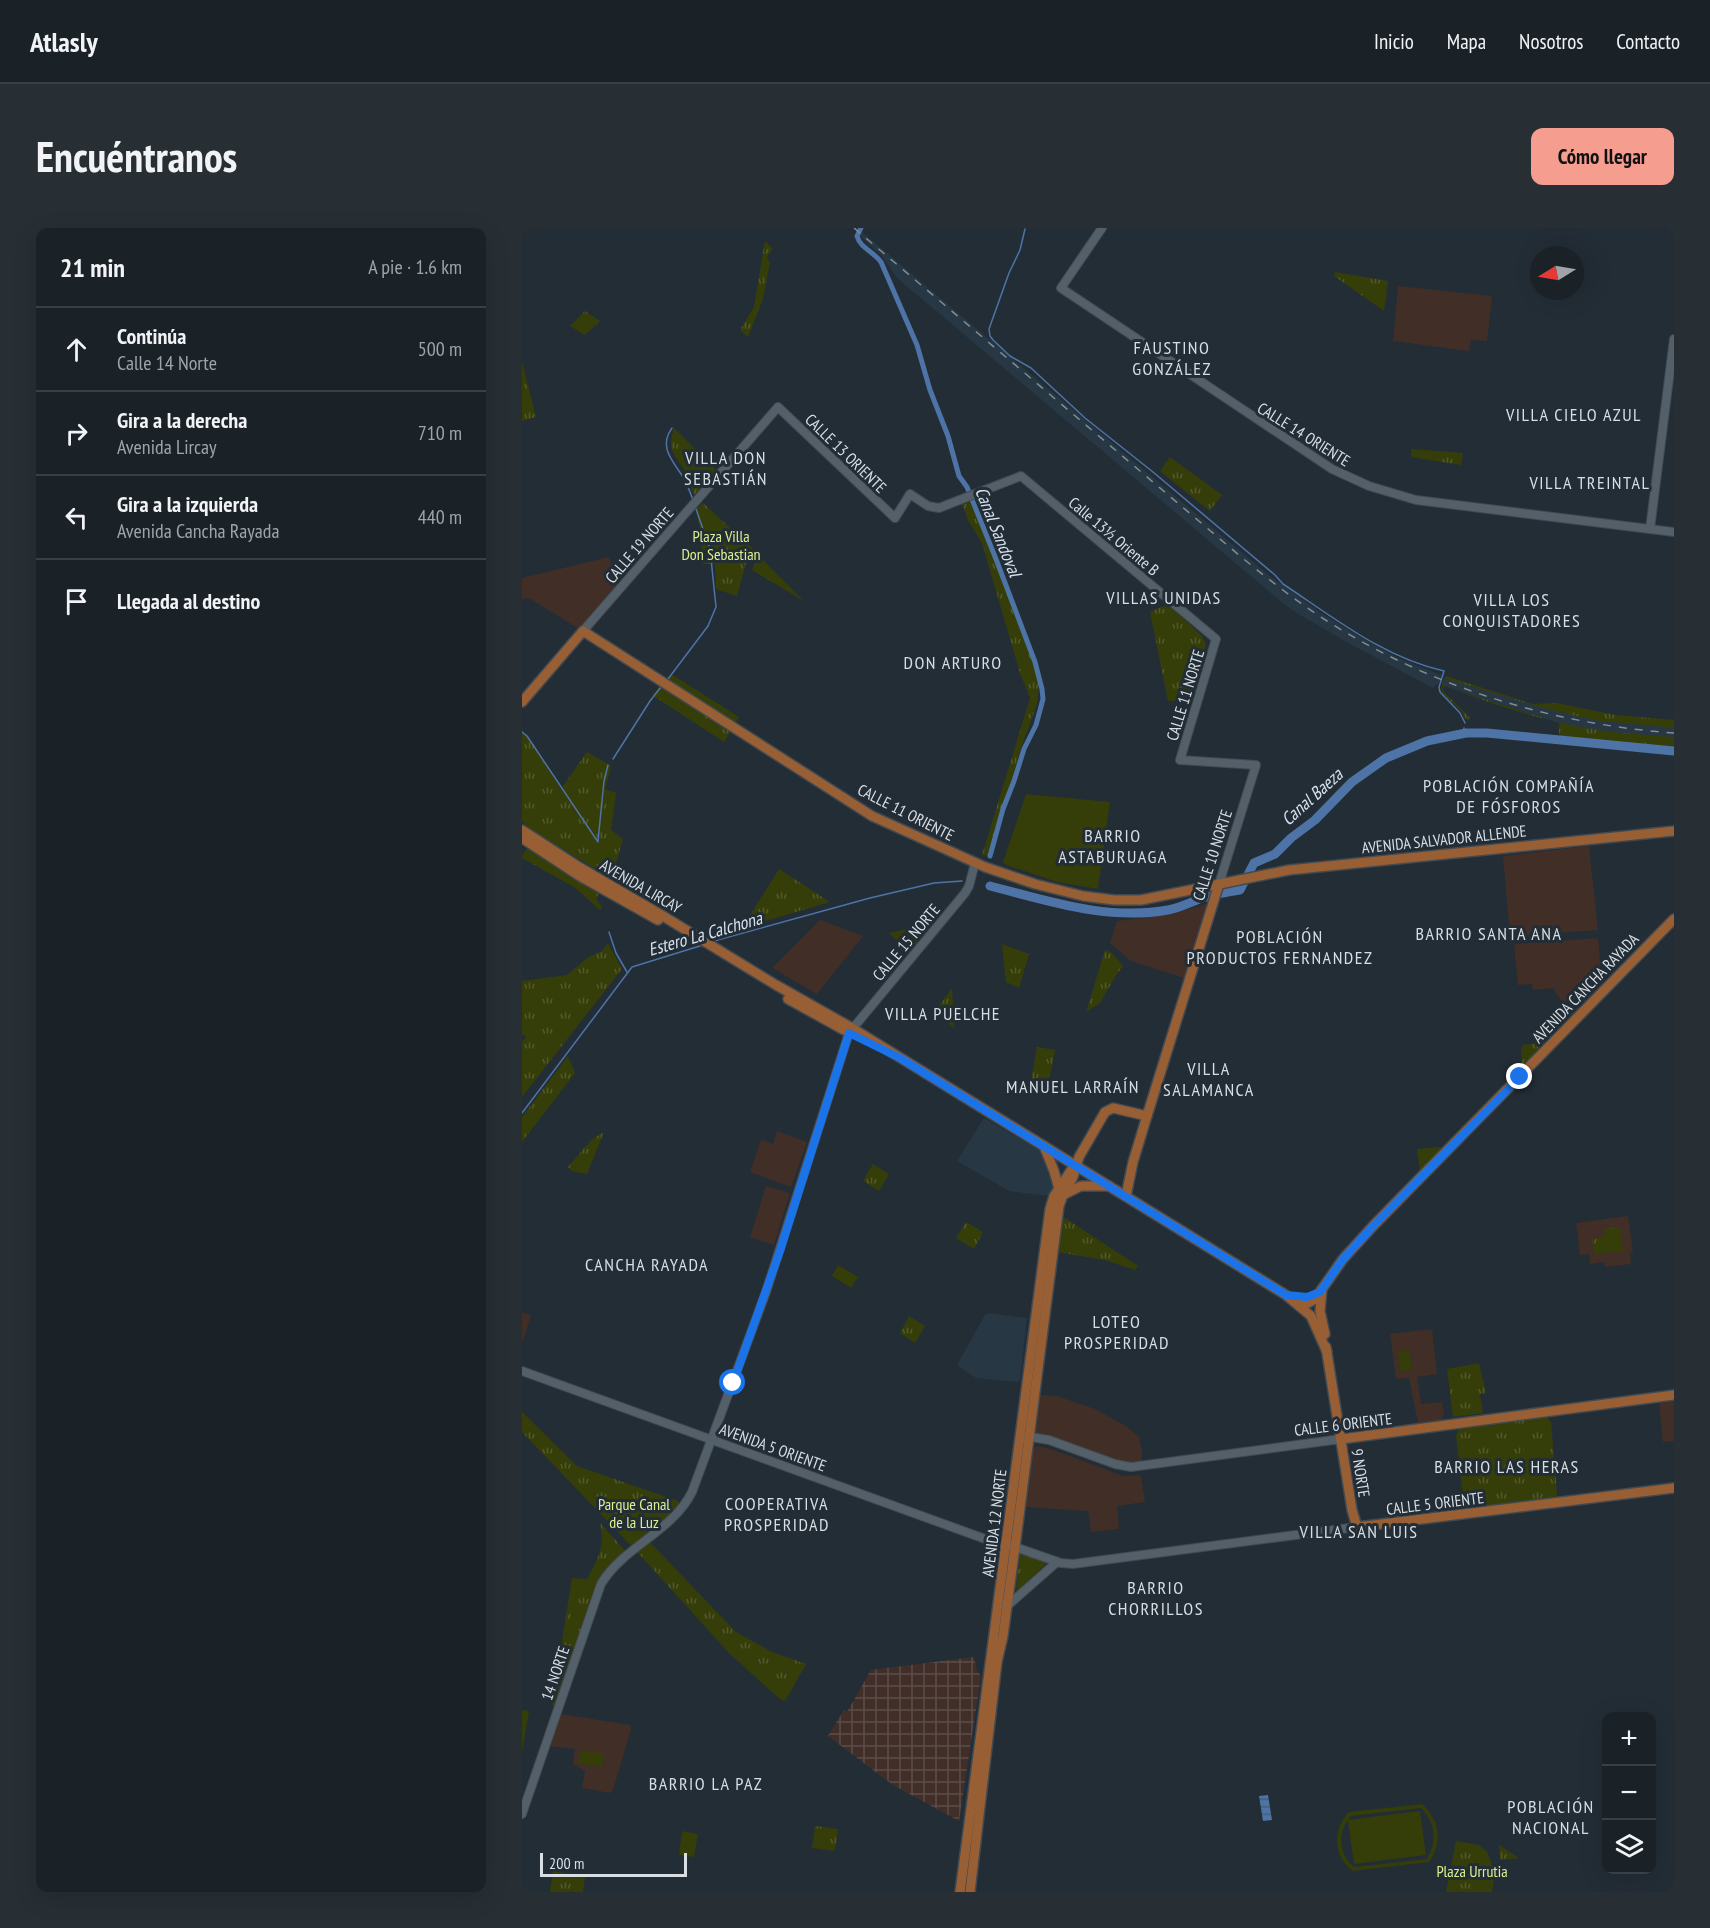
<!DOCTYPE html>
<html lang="es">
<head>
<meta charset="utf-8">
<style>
  body { margin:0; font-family:"PT Sans Narrow",sans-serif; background:#272f34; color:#f1f3f6 }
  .controls { position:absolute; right:18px; bottom:18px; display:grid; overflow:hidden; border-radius:12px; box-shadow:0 6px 24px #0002 }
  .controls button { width:54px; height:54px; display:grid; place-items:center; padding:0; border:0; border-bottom:2px solid #383f45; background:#1a2228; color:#f1f3f6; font:30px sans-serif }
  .compass { position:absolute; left:1008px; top:18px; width:54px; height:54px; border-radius:50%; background:#1a2228; box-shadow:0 6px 24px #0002; rotate:259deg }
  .scale { position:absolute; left:18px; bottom:15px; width:147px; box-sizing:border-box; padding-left:6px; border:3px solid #d7dee4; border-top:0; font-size:16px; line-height:21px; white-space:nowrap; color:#d7dee4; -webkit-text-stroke:4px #232d36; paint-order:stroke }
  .stop { position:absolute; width:18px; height:18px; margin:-14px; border:4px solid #1a73e8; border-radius:50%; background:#fff }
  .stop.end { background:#1a73e8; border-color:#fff; box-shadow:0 2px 6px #0008 }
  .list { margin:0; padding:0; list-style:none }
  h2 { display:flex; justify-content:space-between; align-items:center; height:78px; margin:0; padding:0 24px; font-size:26px }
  h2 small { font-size:20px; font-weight:400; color:#9fa4a8 }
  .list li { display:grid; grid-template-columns:39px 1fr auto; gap:18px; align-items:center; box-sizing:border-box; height:84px; padding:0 24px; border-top:2px solid #383f45 }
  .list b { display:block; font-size:22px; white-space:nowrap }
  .list p { margin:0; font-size:20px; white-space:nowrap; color:#9fa4a8 }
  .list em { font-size:20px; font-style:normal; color:#9fa4a8 }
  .icon { flex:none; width:33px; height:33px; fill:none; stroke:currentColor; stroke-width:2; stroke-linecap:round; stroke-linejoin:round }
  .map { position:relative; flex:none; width:1152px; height:1664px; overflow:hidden; border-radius:12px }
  header { display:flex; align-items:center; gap:36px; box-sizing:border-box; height:84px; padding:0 30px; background:#1a2228; border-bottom:2px solid #383f45 }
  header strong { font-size:28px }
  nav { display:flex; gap:33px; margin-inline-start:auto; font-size:21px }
  .intro { display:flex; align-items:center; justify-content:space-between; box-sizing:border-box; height:144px; padding:0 36px }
  h1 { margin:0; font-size:42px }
  .button { padding:15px 27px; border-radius:12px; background:#f59d8f; color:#111; font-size:21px; font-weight:700 }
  main { display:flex; gap:36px; padding:0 36px }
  aside { flex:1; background:#1a2228; border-radius:12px; box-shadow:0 6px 24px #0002 }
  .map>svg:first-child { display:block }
</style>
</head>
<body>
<header>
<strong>Atlasly</strong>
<nav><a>Inicio</a><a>Mapa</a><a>Nosotros</a><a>Contacto</a></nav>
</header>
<div class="intro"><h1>Encuéntranos</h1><a class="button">Cómo llegar</a></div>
<main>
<aside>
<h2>21 min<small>A pie · 1.6 km</small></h2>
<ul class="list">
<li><svg class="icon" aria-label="ahead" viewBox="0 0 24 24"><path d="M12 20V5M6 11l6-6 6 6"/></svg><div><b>Continúa</b><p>Calle 14 Norte</p></div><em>500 m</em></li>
<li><svg class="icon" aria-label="right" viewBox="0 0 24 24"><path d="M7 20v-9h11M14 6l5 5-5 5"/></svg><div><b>Gira a la derecha</b><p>Avenida Lircay</p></div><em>710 m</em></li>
<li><svg class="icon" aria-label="left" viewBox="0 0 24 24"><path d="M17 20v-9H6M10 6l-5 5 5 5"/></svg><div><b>Gira a la izquierda</b><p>Avenida Cancha Rayada</p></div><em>440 m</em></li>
<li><svg class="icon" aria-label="arrive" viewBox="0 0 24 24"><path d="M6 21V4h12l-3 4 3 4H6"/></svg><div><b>Llegada al destino</b></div></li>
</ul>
</aside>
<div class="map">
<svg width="1152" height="1664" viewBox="0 0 1152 1664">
  <defs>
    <pattern id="industrial-grid" width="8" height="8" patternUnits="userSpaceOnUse" patternTransform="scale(1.5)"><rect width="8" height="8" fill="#412e29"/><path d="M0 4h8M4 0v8" fill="none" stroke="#5c4c48"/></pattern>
    <pattern id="grass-tufts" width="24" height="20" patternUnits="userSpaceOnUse" patternTransform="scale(1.5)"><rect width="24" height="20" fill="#353d09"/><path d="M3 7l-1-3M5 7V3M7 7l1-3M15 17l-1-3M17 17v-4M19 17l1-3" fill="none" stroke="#52592d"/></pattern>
    <pattern id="water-rules" width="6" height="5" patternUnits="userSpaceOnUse" patternTransform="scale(1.5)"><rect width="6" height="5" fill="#4e73a7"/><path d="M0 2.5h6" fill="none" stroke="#485d7a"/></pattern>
  </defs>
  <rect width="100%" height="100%" fill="#232d36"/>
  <g fill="#273744">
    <path d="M 340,4 L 748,348 L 799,385 L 833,406 L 874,429 L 919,447 L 918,453 L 911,460 L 830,417 L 778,387 L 762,376 L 375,50 L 359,27 L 337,7 Z"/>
    <path d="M 924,448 L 1010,476 L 1152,499 L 1152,514 L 1038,503 L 1037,495 L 922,458 L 920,454 Z"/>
    <path d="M 462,890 L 517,922 L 529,945 L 531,962 L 525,968 L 487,963 L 435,933 Z"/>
    <path d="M 466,1085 L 505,1090 L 498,1152 L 495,1154 L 454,1150 L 435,1137 L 463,1087 Z"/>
  </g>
  <path fill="url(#industrial-grid)" d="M 452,1429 L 455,1443 L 459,1448 L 437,1593 L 371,1557 L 306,1508 L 322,1482 L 325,1484 L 349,1442 Z"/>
  <g fill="#412e27">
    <path d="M 876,58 L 970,68 L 965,113 L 949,112 L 947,123 L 871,113 Z"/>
    <path d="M 87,329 L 96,359 L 59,402 L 7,370 L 0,371 L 0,350 Z"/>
    <path d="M 1067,618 L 1076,702 L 988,708 L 981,628 Z"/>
    <path d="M 688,675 L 665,751 L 609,733 L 588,715 L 595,693 L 646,687 Z"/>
    <path d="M 298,692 L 341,708 L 295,766 L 250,740 Z"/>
    <path d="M 1076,710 L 1080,756 L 1050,789 L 1031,760 L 1011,762 L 1010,756 L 996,757 L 992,719 L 994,716 Z"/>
    <path d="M 255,903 L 285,914 L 269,959 L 228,944 L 239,912 L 251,916 Z"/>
    <path d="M 244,958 L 268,965 L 252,1017 L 228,1009 Z"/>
    <path d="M 1106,988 L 1111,1024 L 1108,1025 L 1109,1036 L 1083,1039 L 1082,1034 L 1068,1036 L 1067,1026 L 1058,1027 L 1054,995 Z"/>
    <path d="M 0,1084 L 9,1088 L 0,1115 Z"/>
    <path d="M 910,1101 L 915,1146 L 895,1149 L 899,1176 L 920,1174 L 922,1188 L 919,1192 L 896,1195 L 887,1150 L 874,1151 L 868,1106 Z"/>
    <path d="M 519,1167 L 535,1168 L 573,1181 L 604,1198 L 617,1209 L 620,1224 L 620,1234 L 604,1235 L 512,1205 Z"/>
    <path d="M 1152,1173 L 1152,1213 L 1141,1214 L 1137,1177 L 1139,1175 Z"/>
    <path d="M 516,1218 L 529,1221 L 601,1248 L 617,1247 L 619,1249 L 623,1274 L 595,1278 L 597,1301 L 569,1304 L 566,1283 L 502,1279 L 511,1220 Z"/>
    <path d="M 39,1486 L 108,1497 L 109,1501 L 91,1562 L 88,1565 L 60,1560 L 63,1543 L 51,1536 L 53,1521 L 28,1518 Z"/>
  </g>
  <g fill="url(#grass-tufts)">
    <path d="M 243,13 L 251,21 L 246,27 L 245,31 L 248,34 L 241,71 L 226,109 L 218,102 L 232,79 Z"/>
    <path d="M 813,44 L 866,53 L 862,83 L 812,48 Z"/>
    <path d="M 63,83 L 78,93 L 63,107 L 48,98 Z"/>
    <path d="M 0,134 L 14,189 L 0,193 Z"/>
    <path d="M 152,200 L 194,242 L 172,268 C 170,262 169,255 166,249 C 156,228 143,225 152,200 Z"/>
    <path d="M 889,221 L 941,225 L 939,237 L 889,229 Z"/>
    <path d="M 648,229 L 700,267 L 688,283 L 638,243 Z"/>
    <path d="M 450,272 L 518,448 L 515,476 L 498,523 L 468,628 L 460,627 L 508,470 L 498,445 L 460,315 L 446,292 L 440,276 Z"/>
    <path d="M 181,275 L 231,321 L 223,338 L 215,368 L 194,361 L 193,336 L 180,336 L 179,307 L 174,281 Z"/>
    <path d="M 235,328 L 238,329 L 282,373 L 230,342 Z"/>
    <path d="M 646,376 L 680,408 L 684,416 L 670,472 L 646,473 L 628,384 Z"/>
    <path d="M 149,446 L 217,489 L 202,514 L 130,467 Z"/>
    <path d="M 924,448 L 1010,476 L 1034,475 L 1094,487 L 1152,492 L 1152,500 L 1080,493 L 1054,488 L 1007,476 L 924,451 L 922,449 Z"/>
    <path d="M 920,454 L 922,457 C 965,475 1018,492 1064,500 C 1093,505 1123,507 1152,509 L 1152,519 L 1037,509 L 1037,495 L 922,458 L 921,463 L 948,490 L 945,493 L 940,484 L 920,465 Z"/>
    <path d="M 0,502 L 12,517 L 39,561 L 65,524 L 89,538 L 83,561 L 94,565 L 89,602 L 101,611 L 93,638 L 98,647 L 95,654 L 14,605 L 0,594 Z"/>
    <path d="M 7,618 L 78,664 L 74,671 L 80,679 L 78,682 L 52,659 L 0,630 L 0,627 Z"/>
    <path d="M 257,641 L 308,674 L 220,700 Z"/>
    <path d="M 395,699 L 404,704 L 388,725 L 367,705 Z"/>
    <path d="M 86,715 L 100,741 L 0,869 L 0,814 L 4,809 L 0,806 L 0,753 L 45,747 L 65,730 L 80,723 Z"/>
    <path d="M 480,716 L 507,726 L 497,760 L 484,754 Z"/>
    <path d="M 583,722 L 589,724 L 601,738 L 593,749 L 578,775 L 564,784 Z"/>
    <path d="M 430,760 L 432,800 L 412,785 Z"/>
    <path d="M 1023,814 L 1024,817 L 1003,838 L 1000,836 L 999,820 L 1001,817 Z"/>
    <path d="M 515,819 L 533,822 L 526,859 L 520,860 L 509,853 Z"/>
    <path d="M 46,828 L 53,845 L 0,914 L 0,889 Z"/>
    <path d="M 82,904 L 65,946 L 50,943 L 46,939 L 70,911 Z"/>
    <path d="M 920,919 L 898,943 L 895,921 Z"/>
    <path d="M 351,936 L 367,946 L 357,963 L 341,953 Z"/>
    <path d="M 540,988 L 616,1038 L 613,1042 L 583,1032 L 535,1024 Z"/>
    <path d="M 444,994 L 461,1004 L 452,1021 L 434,1010 Z"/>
    <path d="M 1098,999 L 1101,1023 L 1072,1026 L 1070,1011 L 1083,1009 L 1082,1001 Z"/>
    <path d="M 387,1088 L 403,1098 L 393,1115 L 378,1105 Z"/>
    <path d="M 957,1135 L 964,1165 L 958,1166 L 961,1185 L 931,1189 L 925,1141 Z"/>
    <path d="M 0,1184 L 55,1238 L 156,1273 L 158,1278 L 151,1286 L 123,1309 L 214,1404 L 250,1424 L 284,1436 L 265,1470 L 262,1473 L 259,1472 L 207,1425 L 117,1326 L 0,1204 Z"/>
    <path d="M 1024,1189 L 1029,1194 L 1035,1266 L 1030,1272 L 947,1281 L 942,1277 L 934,1207 L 938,1200 Z"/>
    <path d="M 78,1295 L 107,1327 L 80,1350 L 34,1478 L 30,1477 L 50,1350 L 65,1351 C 76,1331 83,1319 78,1295 Z"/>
    <path d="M 498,1325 L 525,1335 L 494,1364 Z"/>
    <path d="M 293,1598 L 316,1601 L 313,1623 L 290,1620 Z"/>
    <path d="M 934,1613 L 957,1617 L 965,1624 L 973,1644 L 970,1664 L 924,1664 Z"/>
    <path d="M 977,1617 L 997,1630 L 978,1632 Z"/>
    <path d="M 31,1643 L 63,1649 L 61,1664 L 28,1664 Z"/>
  </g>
  <g fill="#353d09" fill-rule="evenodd">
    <path d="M 504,566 L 588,574 L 576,661 L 535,654 L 484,637 L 481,634 Z"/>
    <path d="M 1096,1001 L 1099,1022 L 1088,1023 L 1086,1002 Z"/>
    <path d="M 316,1037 L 336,1049 L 329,1060 L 310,1048 Z"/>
    <path d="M 887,1122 L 890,1142 L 878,1143 L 876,1123 Z"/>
    <circle cx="1010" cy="1233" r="14"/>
    <path d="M 123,1269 L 138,1285 L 127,1295 L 113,1279 Z"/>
    <path d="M 0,1482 L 7,1483 L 0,1524 Z"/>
    <path d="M 59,1522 L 82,1526 L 80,1539 L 56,1535 Z"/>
    <path d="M 900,1576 C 918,1592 921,1615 907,1634 L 831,1643 C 811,1628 810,1602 827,1584 ZM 899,1580 C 913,1594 916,1613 905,1631 L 832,1639 C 816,1625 815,1604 829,1588 Z"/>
    <path d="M 898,1583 L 904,1627 L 832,1636 L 826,1592 Z"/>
    <path d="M 160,1603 L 176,1606 L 172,1629 L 157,1627 Z"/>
  </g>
  <path fill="url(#water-rules)" d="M 746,1567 L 750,1592 L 741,1593 L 737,1568 Z"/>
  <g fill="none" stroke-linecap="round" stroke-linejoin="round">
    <g stroke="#4e73a7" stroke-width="1.5">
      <path d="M 503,1 L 498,22 L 487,45 L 467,101 L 468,108 L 471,112 L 488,128 L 509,140 L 563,190 L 631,244 L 753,347 L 761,356 C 811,389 862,430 922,443 L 917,459 L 918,464 L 938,485 L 943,495"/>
      <path d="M 150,200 C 136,219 151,233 161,249 C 165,255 168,264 171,272"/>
      <path d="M 146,451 L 186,398 L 194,379 L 188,321 L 174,281"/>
      <path d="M 0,504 L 5,508 L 76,614"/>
      <path d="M 941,505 L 942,500"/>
      <path d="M 91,531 L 128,473 L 139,459"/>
      <path d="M 76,613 L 82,553 L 86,537"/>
      <path d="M 87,704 L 94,725 L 105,744"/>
      <path d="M 192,713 L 348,670 L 412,655 L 440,653"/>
      <path d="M 0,885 L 110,739 L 181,717"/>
    </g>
    <path stroke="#4e73a7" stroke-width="5" d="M 339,0 L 335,8 C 338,20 352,24 359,34 L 395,117 L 408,162 L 426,208 L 437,248 L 445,259 L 474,331 L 513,434 L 520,461 L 521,471 L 514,497 L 502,521 L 492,553 L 481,581 L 468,628"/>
    <path stroke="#4e73a7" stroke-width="9" d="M 468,658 C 527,673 585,693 646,682 C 657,680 667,675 677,671 C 690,667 704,664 718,662 L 732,635 L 753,626 L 769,610 L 793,592 L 830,554 L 864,530 L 905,513 L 944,505 L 965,505 L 1152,523"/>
    <g stroke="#414951" stroke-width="10">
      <g id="minor">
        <path d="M 580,0 L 539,60 L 810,241 L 847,258 L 894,272 L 1152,304"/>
        <path d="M 1128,301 L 1152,111"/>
        <path d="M 61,403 L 256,179 L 373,290 L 388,266 L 406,278 L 417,280 L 499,248 L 694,411 L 658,532 L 734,537 L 697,656"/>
        <path d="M 0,1143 L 477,1316 L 493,1319 L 539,1335 L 551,1336 L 835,1299"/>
        <path d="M 503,1208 L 527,1212 L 593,1236 L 609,1239 L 819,1211"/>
        <path d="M 484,1379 L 535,1334"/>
        <path d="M 0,1586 L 79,1356 C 102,1318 150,1304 170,1264 L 244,1064 L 327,805 L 443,665 L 447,658 L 453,635"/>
      </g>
    </g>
    <g stroke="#414951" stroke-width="12">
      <g id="major">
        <path d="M 0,474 L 61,403 L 350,588 L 463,639 L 513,656 L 561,668 L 592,672 L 619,672 L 767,642 L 1152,603"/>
        <path d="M 0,602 L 57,639 L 141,688 L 254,757 L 330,800 L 764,1067 L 789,1088 L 805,1124"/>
        <path d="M 0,610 L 56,647 L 136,692"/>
        <path d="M 266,771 L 322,802"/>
        <path d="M 522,918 L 532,943 L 537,961"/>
        <path d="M 543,966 L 559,958 L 587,958"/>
        <path d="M 604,968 L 611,934 L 625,888 L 697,656"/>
        <path d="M 800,1061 L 798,1083 L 803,1106"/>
        <path d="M 774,1075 L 784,1076 L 793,1071 L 821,1031 L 852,997 L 1152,691"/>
        <path d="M 804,1119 L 830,1282 L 835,1299 L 1152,1260"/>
        <path d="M 819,1211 L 1152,1167"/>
        <path d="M 438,1664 L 528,981 L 532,968 L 550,941"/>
        <path d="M 448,1664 L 475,1434 L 481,1408 L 493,1319 L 537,978 L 541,967 L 551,949 L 557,929 L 583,884 L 591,880 L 625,888"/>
      </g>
    </g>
    <use href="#minor" stroke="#535f69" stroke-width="8"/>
    <use href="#major" stroke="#995f34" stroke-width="9"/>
    <path stroke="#838c93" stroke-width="1.5" stroke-dasharray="8 8" stroke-linecap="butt" d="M 332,0 L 718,328 C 746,351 774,373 805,393 C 909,459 1029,496 1152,505"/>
  </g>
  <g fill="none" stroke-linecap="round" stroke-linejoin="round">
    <path stroke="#1a73e8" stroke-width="8" d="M 211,1155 L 258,1023 L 327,805 L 378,830 L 764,1067 L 785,1069 L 798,1064 L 821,1031 L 852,997 L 998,849"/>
  </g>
  <g text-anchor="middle" stroke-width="6" stroke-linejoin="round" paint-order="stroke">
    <g font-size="16" fill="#d7dee4" stroke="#232d36">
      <text transform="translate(782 206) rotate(32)" y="6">CALLE 14 ORIENTE</text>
      <text transform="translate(324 225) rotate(44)" y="6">CALLE 13 ORIENTE</text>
      <text transform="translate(592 308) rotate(40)" y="6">Calle 13½ Oriente B</text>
      <text transform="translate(117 317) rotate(-49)" y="6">CALLE 19 NORTE</text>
      <text transform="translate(663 467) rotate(-73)" y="6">CALLE 11 NORTE</text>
      <text transform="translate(384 584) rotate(27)" y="6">CALLE 11 ORIENTE</text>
      <text transform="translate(922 611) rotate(-6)" y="6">AVENIDA SALVADOR ALLENDE</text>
      <text transform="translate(690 627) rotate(-72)" y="6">CALLE 10 NORTE</text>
      <text transform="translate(119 658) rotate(30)" y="6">AVENIDA LIRCAY</text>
      <text transform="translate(384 714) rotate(-50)" y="6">CALLE 15 NORTE</text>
      <text transform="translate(1063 760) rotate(-46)" y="6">AVENIDA CANCHA RAYADA</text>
      <text transform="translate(821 1196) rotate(-7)" y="6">CALLE 6 ORIENTE</text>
      <text transform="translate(251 1219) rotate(20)" y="6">AVENIDA 5 ORIENTE</text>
      <text transform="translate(839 1245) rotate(81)" y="6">9 NORTE</text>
      <text transform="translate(913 1275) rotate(-7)" y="6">CALLE 5 ORIENTE</text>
      <text transform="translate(472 1295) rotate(-83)" y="6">AVENIDA 12 NORTE</text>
      <text transform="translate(33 1445) rotate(-71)" y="6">14 NORTE</text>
    </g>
    <g font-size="16" fill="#ddf090" stroke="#232d36">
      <text x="199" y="314">Plaza Villa<tspan x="199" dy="18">Don Sebastian</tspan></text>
      <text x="112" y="1282">Parque Canal<tspan x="112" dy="18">de la Luz</tspan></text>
      <text x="950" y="1649">Plaza Urrutia</text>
    </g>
    <g font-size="18" letter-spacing="1.5" fill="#d7dee4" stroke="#232d36">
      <text x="650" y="126">FAUSTINO<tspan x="650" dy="21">GONZÁLEZ</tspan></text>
      <text x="1052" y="193">VILLA CIELO AZUL</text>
      <text x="204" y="236">VILLA DON<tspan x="204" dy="21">SEBASTIÁN</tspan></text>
      <text x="1068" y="261">VILLA TREINTAL</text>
      <text x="642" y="376">VILLAS UNIDAS</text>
      <text x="990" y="378">VILLA LOS<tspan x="990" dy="21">CONQUISTADORES</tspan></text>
      <text x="431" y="441">DON ARTURO</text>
      <text x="987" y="564">POBLACIÓN COMPAÑÍA<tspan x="987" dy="21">DE FÓSFOROS</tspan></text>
      <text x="591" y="614">BARRIO<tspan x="591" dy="21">ASTABURUAGA</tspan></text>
      <text x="967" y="712">BARRIO SANTA ANA</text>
      <text x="758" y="715">POBLACIÓN<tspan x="758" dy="21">PRODUCTOS FERNANDEZ</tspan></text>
      <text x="421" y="792">VILLA PUELCHE</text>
      <text x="687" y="847">VILLA<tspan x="687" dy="21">SALAMANCA</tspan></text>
      <text x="551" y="865">MANUEL LARRAÍN</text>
      <text x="125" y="1043">CANCHA RAYADA</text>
      <text x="595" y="1100">LOTEO<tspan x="595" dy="21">PROSPERIDAD</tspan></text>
      <text x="985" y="1245">BARRIO LAS HERAS</text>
      <text x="255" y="1282">COOPERATIVA<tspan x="255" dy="21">PROSPERIDAD</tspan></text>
      <text x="837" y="1310">VILLA SAN LUIS</text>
      <text x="634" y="1366">BARRIO<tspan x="634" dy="21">CHORRILLOS</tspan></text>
      <text x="184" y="1562">BARRIO LA PAZ</text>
      <text x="1029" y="1585">POBLACIÓN<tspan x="1029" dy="21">NACIONAL</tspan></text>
    </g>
    <g font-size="18" font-style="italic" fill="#d6e1f0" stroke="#232d36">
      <text transform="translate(476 304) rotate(68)" y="6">Canal Sandoval</text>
      <text transform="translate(790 569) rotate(-42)" y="6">Canal Baeza</text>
      <text transform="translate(183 706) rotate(-16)" y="6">Estero La Calchona</text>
    </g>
  </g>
</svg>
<div class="controls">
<button>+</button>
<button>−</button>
<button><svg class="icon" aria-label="layers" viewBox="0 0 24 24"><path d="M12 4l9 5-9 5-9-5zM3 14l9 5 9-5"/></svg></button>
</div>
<svg class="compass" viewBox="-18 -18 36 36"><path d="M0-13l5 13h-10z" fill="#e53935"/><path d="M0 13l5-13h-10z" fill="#9fa4a8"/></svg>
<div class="scale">200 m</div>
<div class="stop" style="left:211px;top:1155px"></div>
<div class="stop end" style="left:998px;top:849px"></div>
</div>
</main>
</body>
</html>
